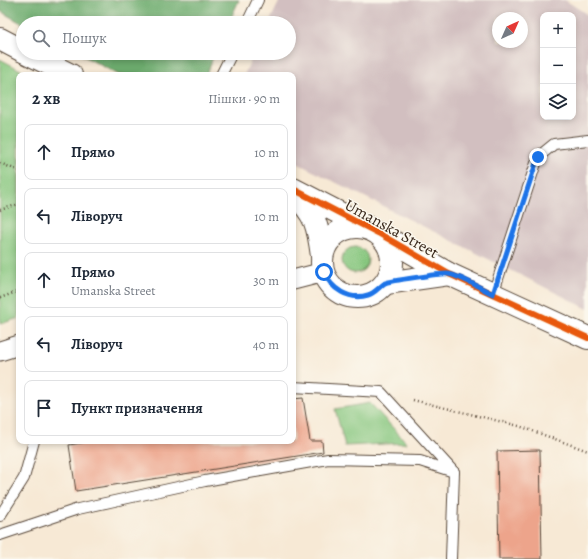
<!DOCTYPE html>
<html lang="uk">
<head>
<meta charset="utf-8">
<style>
  body { margin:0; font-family:Alegreya,serif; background:#f6f6f7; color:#1f2937 }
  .controls { position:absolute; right:12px; top:12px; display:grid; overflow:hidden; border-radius:8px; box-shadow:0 2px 6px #0003 }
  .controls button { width:36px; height:36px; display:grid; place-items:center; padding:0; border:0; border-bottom:1px solid #e0e1e3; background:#fff; color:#1f2937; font:20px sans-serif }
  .compass { position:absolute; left:492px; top:12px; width:36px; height:36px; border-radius:50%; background:#fff; box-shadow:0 2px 6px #0003; rotate:45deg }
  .stop { position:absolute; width:12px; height:12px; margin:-9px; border:3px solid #1a73e8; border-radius:50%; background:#fff }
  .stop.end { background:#1a73e8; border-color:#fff; box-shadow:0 1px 4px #0008 }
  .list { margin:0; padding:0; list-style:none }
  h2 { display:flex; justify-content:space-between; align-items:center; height:52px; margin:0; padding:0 16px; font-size:17px }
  h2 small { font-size:13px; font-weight:400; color:#747a83 }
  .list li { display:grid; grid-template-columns:26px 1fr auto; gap:12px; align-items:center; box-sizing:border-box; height:56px; margin:0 8px 8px; padding:0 8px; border:1px solid #e0e1e3; border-radius:8px }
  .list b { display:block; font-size:15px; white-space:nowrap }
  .list p { margin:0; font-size:13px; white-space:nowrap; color:#747a83 }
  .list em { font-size:13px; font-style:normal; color:#747a83 }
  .icon { flex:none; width:22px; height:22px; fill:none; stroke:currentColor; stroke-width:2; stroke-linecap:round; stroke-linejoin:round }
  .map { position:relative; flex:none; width:588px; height:559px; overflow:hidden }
  .search { position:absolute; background:#fff; box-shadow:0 2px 6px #0003; left:16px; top:16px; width:280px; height:44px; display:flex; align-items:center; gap:10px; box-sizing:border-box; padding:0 14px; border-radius:22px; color:#747a83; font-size:15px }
  .panel { position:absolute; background:#fff; box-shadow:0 2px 6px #0003; left:16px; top:72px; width:280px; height:372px; border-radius:8px }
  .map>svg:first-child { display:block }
</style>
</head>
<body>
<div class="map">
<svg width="588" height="559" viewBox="0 0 588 559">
  <rect width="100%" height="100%" fill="#fbf7ec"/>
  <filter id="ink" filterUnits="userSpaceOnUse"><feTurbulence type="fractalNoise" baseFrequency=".025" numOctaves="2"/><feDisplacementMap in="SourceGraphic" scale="8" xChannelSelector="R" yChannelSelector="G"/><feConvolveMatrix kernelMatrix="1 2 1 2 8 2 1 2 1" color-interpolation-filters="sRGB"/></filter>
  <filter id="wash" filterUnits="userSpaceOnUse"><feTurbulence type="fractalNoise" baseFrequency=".012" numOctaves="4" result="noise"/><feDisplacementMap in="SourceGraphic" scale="16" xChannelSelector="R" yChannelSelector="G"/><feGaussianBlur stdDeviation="0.9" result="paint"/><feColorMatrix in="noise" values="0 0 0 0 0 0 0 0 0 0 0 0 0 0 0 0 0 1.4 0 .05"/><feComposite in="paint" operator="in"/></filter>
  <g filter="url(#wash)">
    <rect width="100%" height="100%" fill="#f7e9d5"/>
    <path fill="#d2bfc0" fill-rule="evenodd" d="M 280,0 L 565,0 L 588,15 L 588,309 L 293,161 L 293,75 L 244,75 L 254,53 L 289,53 L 289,23 L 269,23 ZM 543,15 L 573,15 L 573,117 L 543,117 ZM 498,18 L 522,18 L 522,42 L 498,42 Z"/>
    <g fill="#86c67e" stroke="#60784e">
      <path d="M 0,59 L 30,75 L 19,75 L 19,318 L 0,324 Z"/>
      <circle cx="355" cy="260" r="13"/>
      <path d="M 370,403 L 407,443 L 345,446 L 335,409 Z"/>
    </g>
    <g fill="#6cab6d" stroke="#546a46">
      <path d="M 0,0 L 239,0 L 229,23 L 23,24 L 0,11 Z"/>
      <path d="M 78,53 L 215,53 L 206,75 L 119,75 Z"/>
    </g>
    <g id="blocks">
      <g fill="#eda48b">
        <path d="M 303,398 L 310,441 L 322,441 L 323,452 L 76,491 L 69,445 L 94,441 L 293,441 L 293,399 Z"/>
        <path d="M 540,450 L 542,559 L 499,559 L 497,451 Z"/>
      </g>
    </g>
  </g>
  <g filter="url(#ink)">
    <use href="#blocks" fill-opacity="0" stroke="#574739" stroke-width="1"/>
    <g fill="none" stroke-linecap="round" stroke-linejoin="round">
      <g stroke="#574739" stroke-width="12">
        <g id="service">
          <path d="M 247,23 L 258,0"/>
          <path d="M 221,75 L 232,53"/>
          <path d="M 493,294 L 538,157 L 554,144 L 588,140"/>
          <path d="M 293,387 L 381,392 L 454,472 L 451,559"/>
          <path d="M 0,516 L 24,478 L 34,441"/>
          <path d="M 0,535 L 78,509 L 205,481 L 328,459 L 420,461 L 454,472"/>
        </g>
      </g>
      <g stroke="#574739" stroke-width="21">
        <g id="minor">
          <path d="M 293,280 L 324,272"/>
          <path d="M 0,351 L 19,345"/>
        </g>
      </g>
      <g stroke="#574739" stroke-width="24">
        <g id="tertiary">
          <path d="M 0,39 L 23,51"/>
          <path d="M 27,53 L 71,75"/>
          <path d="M 293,189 L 378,233 L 449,274 L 588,338"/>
          <path d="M 294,194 C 316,215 318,226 322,256"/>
          <circle cx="357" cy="262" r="35"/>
          <path d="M 386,283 L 449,274"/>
        </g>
      </g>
      <g stroke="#574739" stroke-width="2.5" stroke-dasharray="1 3" stroke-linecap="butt">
        <path d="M 0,163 L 19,171"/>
        <path d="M 0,210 L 19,204"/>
        <path d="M 0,298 L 19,291"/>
        <path d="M 413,400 L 519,426 L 588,451"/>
      </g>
      <use href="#service" stroke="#fff" stroke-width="10"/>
      <use href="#minor" stroke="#fff" stroke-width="19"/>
      <use href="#tertiary" stroke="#fff" stroke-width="22"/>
      <g stroke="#fbf7ec" stroke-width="8">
        <path id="cycleway" d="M 293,189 L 378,233 L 449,274 L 588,338"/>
      </g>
      <use href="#cycleway" stroke="#e8590c" stroke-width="6"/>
    </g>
  </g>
  <g fill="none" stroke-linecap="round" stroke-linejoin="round" filter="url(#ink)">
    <path stroke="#1a73e8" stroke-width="5" d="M 324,272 C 331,289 349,301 368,295 C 375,293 379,287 385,283 C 389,281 443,273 448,274 C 458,275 483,289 493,294 L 538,157"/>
  </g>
  <g text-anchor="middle" stroke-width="3" stroke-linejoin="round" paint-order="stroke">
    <g font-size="16" fill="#3b2a1e" stroke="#fbf7ec">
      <text transform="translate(392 228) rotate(29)" y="6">Umanska Street</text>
    </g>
  </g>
</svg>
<div class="controls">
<button>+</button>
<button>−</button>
<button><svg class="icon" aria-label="layers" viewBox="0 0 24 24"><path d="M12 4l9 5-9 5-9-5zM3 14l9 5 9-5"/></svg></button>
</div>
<svg class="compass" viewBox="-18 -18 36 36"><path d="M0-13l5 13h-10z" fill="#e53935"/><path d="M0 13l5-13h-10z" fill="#747a83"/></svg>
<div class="stop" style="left:324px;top:272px"></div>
<div class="stop end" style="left:538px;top:157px"></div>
<div class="search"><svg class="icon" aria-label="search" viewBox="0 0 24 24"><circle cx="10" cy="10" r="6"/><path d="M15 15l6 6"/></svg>Пошук</div>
<section class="panel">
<h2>2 хв<small>Пішки · 90 m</small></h2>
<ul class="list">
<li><svg class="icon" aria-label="ahead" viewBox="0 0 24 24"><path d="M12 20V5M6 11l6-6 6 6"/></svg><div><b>Прямо</b></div><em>10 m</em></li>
<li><svg class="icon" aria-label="left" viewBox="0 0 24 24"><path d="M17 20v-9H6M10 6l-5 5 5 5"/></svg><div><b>Ліворуч</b></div><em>10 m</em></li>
<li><svg class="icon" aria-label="ahead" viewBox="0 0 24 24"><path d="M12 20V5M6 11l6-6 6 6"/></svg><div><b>Прямо</b><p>Umanska Street</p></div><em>30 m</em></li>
<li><svg class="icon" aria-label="left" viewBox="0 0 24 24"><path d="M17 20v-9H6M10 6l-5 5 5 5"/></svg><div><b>Ліворуч</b></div><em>40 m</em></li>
<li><svg class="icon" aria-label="arrive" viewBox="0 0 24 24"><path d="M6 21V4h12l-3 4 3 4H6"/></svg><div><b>Пункт призначення</b></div></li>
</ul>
</section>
</div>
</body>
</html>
